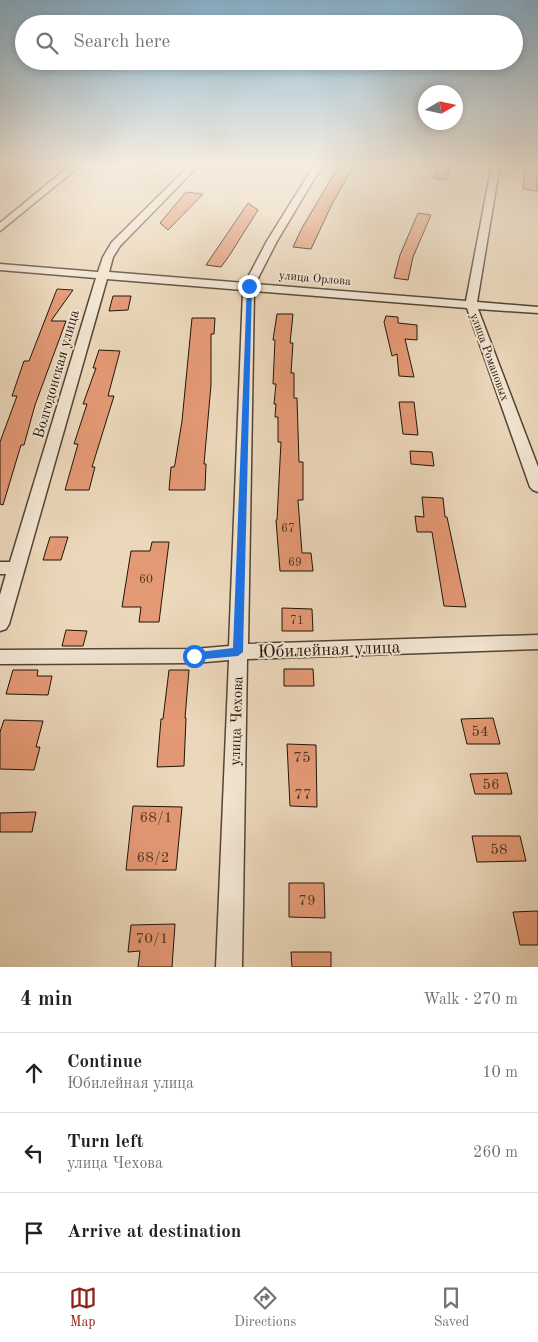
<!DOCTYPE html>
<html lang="en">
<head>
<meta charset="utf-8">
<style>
  body { margin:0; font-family:"Old Standard TT",serif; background:#f6f6f6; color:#202124 }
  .compass { position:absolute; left:418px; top:85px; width:45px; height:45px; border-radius:50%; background:#fff; box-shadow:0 2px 8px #0003; rotate:81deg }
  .stop { position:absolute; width:15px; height:15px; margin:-11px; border:4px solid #1a73e8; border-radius:50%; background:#fff }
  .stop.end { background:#1a73e8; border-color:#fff; box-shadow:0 1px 5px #0008 }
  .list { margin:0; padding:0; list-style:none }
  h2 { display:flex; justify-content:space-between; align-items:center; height:65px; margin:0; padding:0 20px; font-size:21px }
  h2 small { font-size:16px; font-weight:400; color:#757577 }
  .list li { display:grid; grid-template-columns:32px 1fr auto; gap:15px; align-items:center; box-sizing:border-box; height:80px; padding:0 20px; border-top:1px solid #e0e0e0 }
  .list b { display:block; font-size:19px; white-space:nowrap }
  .list p { margin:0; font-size:16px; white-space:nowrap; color:#757577 }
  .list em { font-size:16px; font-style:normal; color:#757577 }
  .icon { flex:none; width:28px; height:28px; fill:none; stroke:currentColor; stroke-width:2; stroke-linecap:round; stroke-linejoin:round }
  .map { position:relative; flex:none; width:538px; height:967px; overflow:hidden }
  .search { position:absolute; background:#fff; box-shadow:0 2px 8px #0003; left:15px; right:15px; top:15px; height:55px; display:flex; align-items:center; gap:12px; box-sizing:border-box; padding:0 18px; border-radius:28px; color:#757577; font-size:19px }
  .sheet { height:305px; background:#fff }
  nav { display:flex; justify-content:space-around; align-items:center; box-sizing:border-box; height:70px; border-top:1px solid #e0e0e0; background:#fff; font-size:14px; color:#757577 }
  nav a { display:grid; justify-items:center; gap:2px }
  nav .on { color:#8f2418 }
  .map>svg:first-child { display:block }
</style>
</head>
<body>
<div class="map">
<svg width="538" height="967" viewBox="0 0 538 967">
  <rect width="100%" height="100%" fill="#ebd7ba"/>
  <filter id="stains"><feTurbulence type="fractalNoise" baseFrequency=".004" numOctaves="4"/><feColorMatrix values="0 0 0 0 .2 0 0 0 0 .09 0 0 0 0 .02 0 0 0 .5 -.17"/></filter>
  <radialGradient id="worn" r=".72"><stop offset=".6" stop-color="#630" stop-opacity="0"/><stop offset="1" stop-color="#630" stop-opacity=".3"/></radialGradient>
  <g fill="#e49975" stroke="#211409">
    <path d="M 340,164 L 355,164 L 332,204 L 311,249 L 293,247 L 302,228 Z"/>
    <path d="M 525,164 L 537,164 L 537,191 L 523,189 Z"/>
    <path d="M 438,166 L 451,166 L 446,180 L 433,178 Z"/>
    <path d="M 186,192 L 203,194 L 168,230 L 160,223 Z"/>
    <path d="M 248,203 L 258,210 L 229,256 L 221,267 L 206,265 Z"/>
    <path d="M 418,213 L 431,215 L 413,257 L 408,280 L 394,278 L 400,255 Z"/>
    <path d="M 57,289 L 73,290 L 51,321 L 66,321 L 35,405 L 24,445 L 21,445 L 3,505 L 0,504 L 0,442 L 17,396 L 12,396 L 24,361 L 29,361 Z"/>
    <path d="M 113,296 L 131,296 L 128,310 L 109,311 Z"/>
    <path d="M 277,314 L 293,314 L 290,343 L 293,343 L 291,373 L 294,373 L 294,398 L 297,398 L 299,462 L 303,462 L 303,500 L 298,500 L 302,553 L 311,553 L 313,571 L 280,571 L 276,520 L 277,520 L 281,442 L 278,442 L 278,417 L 275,417 L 276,404 L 274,404 L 276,384 L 273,384 L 275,340 L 273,340 Z"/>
    <path d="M 386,316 L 398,317 L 398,323 L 417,325 L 417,340 L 405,339 L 414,377 L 399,376 L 397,354 L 392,356 L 384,322 Z"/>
    <path d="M 192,318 L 215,318 L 214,334 L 211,334 L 211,385 L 204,464 L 206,464 L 205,490 L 169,490 L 171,467 L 174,467 L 175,464 L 182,421 Z"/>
    <path d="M 99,350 L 120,351 L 108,396 L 114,396 L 92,467 L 95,467 L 89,490 L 65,490 L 78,444 L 74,444 L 87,404 L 83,404 L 96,368 L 93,368 Z"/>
    <path d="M 399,402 L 414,402 L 418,435 L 403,434 Z"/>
    <path d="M 410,451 L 432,452 L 434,466 L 411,464 Z"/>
    <path d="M 422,497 L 443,498 L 445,517 L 447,517 L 466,607 L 444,606 L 432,532 L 417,532 L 415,516 L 424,517 Z"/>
    <path d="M 50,537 L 68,537 L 61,560 L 43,560 Z"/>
    <path d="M 152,542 L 169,542 L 159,622 L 139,622 L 141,607 L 122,607 L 131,551 L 150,551 Z"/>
    <path d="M 282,608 L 312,609 L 313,631 L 282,631 Z"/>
    <path d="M 66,630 L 87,631 L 83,646 L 62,646 Z"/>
    <path d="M 284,669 L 313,669 L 314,686 L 284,686 Z"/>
    <path d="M 13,670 L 38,670 L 37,676 L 52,676 L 48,695 L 6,694 Z"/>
    <path d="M 169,670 L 189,670 L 185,718 L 186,718 L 184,766 L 157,767 L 161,719 L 163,719 Z"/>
    <path d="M 493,718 L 500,744 L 467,744 L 461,719 Z"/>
    <path d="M 4,720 L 43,721 L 36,747 L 40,747 L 34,770 L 0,769 L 0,732 Z"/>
    <path d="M 287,744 L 316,745 L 317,807 L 290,806 Z"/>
    <path d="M 507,773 L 512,794 L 475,794 L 470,774 Z"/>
    <path d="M 133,806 L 182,807 L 176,870 L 126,870 Z"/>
    <path d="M 36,812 L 32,832 L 0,832 L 0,813 Z"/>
    <path d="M 472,836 L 520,836 L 526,861 L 477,862 Z"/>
    <path d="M 289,883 L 324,883 L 325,918 L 289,917 Z"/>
    <path d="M 538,911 L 538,945 L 520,945 L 513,912 Z"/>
    <path d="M 175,924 L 172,967 L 138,967 L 140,951 L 128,952 L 131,925 Z"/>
    <path d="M 291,952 L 331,952 L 331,967 L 292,967 Z"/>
  </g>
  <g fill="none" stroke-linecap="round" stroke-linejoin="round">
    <g stroke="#544535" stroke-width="3">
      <g id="street">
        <path d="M 72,164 L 82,164 L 0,231 L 0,223 Z"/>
        <path d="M 191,164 L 200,164 L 120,246 L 113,257 L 109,272 L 245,283 L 267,241 L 315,164 L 323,164 L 277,241 L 255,284 L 466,301 L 492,164 L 500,164 L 477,302 L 538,307 L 538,313 L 478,309 L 538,467 L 538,492 L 533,490 L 530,487 L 467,308 L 254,291 L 248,644 L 538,635 L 538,649 L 247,659 L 242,967 L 216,967 L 229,660 L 194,663 L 0,664 L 0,650 L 194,649 L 229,646 L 243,290 L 107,279 L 9,624 L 6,629 L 0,631 L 0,595 L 6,574 L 0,574 L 0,562 L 10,562 L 96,278 L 0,270 L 0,264 L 98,272 L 103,257 L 112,242 Z"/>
      </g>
    </g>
    <use href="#street" fill="#f2e5d2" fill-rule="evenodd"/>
  </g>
  <linearGradient id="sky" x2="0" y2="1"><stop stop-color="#88b6d4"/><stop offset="0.55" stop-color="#f6ede0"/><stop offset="1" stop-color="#f6ede0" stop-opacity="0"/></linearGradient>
  <rect width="538" height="300" fill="url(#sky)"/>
  <path fill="#1a73e8" d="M 247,285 L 252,286 L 243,652 L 238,656 L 194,660 L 191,659 L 191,653 L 233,648 Z"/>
  <g text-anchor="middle" stroke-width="4" stroke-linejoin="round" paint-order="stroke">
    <g font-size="12" fill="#211409" stroke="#f2e5d2">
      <text transform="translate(315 278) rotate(5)" y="4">улица Орлова</text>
      <text transform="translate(490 357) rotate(70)" y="4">улица Романовых</text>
    </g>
    <g font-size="12" fill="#523524">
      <text x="288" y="532">67</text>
      <text x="295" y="566">69</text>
      <text x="146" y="583">60</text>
      <text x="297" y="624">71</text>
    </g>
    <g font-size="15" fill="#211409" stroke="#f2e5d2">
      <text transform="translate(56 374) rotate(-74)" y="5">Волгодонская улица</text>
      <text transform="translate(236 721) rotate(-88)" y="5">улица Чехова</text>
    </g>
    <g font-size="15" fill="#523524">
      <text x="480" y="736">54</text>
      <text x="302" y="762">75</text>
      <text x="491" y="789">56</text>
      <text x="303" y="799">77</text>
      <text x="156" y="822">68/1</text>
      <text x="499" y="854">58</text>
      <text x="153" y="862">68/2</text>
      <text x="307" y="905">79</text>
      <text x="152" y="943">70/1</text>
    </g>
    <g font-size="18" fill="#211409" stroke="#f2e5d2">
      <text transform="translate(329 649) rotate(-2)" y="6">Юбилейная улица</text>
    </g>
  </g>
  <rect width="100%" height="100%" filter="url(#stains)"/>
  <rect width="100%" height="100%" fill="url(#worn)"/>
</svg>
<svg class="compass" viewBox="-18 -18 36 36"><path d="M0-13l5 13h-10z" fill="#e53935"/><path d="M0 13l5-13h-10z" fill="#757577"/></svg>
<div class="stop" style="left:194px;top:656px"></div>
<div class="stop end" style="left:249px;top:286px"></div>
<div class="search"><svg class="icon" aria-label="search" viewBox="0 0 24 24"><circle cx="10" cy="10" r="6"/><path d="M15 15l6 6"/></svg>Search here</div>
</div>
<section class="sheet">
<h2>4 min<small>Walk · 270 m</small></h2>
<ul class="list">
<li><svg class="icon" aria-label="ahead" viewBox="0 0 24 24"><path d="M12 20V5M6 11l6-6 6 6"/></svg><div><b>Continue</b><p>Юбилейная улица</p></div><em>10 m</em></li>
<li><svg class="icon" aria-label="left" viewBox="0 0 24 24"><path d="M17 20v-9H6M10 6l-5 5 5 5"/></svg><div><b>Turn left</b><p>улица Чехова</p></div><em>260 m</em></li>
<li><svg class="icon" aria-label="arrive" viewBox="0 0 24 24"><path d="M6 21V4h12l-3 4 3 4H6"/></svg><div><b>Arrive at destination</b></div></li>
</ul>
</section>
<nav>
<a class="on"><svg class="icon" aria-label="map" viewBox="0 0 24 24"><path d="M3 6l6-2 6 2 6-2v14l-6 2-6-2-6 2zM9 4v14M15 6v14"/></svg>Map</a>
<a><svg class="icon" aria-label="directions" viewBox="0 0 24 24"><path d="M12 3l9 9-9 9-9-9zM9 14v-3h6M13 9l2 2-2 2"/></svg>Directions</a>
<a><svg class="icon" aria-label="saved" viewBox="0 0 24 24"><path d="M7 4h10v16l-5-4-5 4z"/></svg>Saved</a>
</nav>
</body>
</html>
